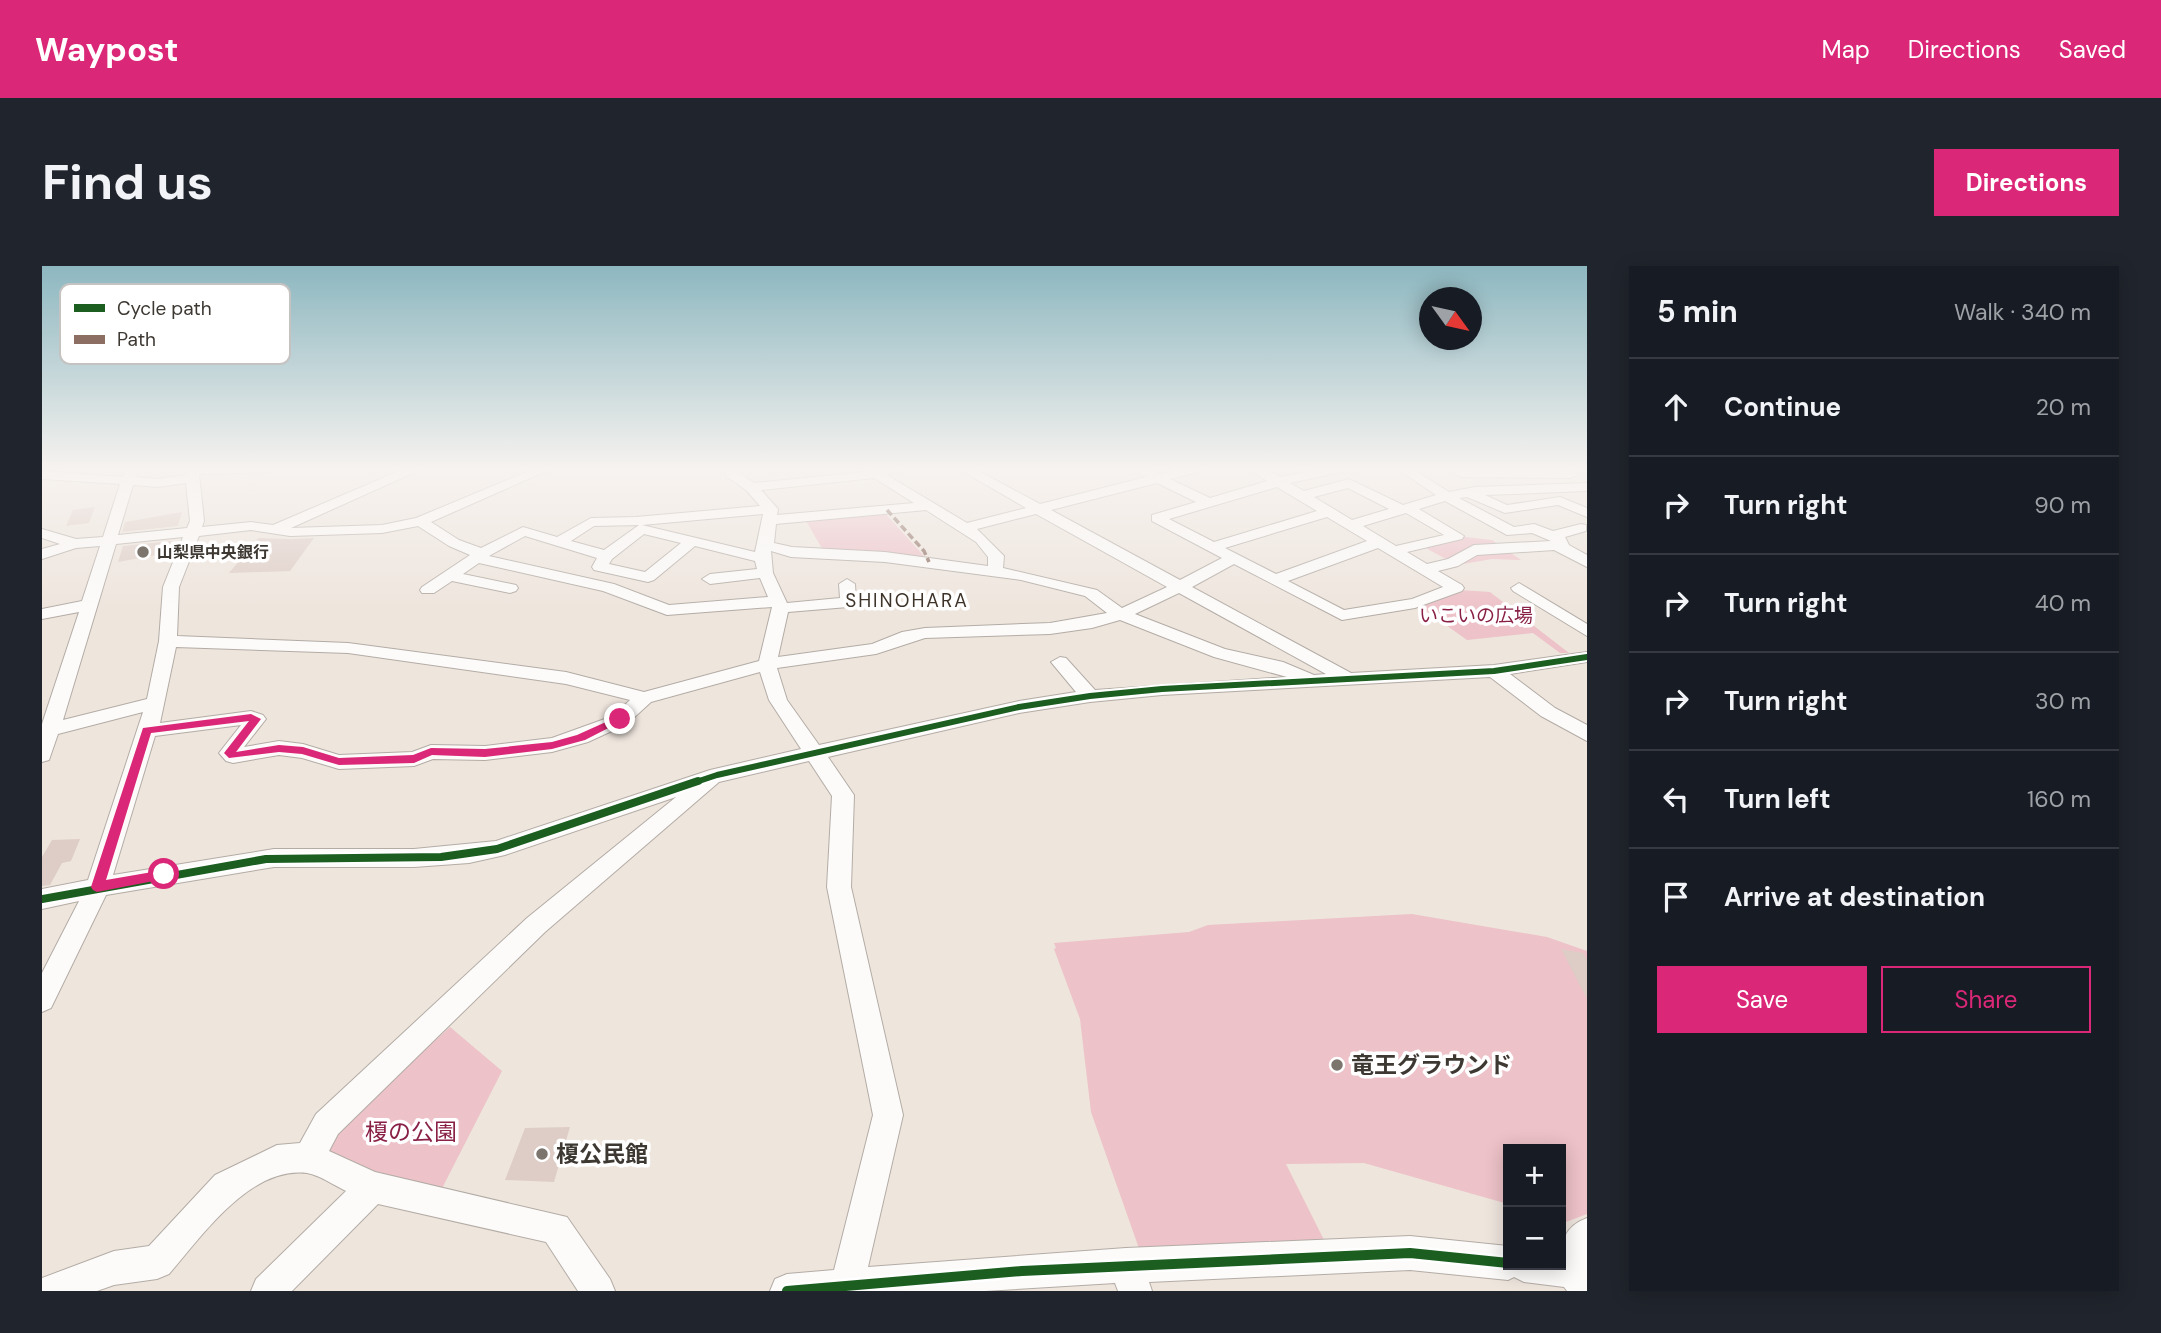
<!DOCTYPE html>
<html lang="en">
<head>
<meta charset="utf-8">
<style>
  body { margin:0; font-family:"DM Sans","Noto Sans JP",sans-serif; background:#20242c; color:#f1f3f6 }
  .controls { position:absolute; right:21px; bottom:21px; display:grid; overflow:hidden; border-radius:0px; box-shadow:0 4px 18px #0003 }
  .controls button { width:63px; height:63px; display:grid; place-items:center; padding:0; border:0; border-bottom:2px solid #363941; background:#171b24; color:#f1f3f6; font:35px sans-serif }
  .compass { position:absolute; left:1377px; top:21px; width:63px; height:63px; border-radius:50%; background:#171b24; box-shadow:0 4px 18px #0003; rotate:123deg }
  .stop { position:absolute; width:21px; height:21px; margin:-16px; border:5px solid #db2777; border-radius:50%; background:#fff }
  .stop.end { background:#db2777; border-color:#fff; box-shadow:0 2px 7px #0008 }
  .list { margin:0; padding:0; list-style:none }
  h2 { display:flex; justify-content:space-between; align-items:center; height:91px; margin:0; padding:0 28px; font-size:30px }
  h2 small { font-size:23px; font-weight:400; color:#9ea1a6 }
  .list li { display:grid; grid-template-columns:46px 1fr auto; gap:21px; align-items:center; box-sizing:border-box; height:98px; padding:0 28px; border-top:2px solid #363941 }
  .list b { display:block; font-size:26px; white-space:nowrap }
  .list em { font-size:23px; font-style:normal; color:#9ea1a6 }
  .actions { display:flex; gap:14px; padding:21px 28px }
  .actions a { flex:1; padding:16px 0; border:2px solid #db2777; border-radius:0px; text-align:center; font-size:24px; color:#db2777 }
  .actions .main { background:#db2777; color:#fff }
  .icon { flex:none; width:38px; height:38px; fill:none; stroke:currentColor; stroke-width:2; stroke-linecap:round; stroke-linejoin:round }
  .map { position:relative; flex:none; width:1545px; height:1025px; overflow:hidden; border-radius:0px }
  header { display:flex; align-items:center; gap:42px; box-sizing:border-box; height:98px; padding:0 35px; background:#db2777; color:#fff }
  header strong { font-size:33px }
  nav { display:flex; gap:38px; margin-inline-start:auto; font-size:24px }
  .intro { display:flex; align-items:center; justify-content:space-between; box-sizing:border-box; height:168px; padding:0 42px }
  h1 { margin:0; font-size:49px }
  .button { padding:18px 32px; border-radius:0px; background:#db2777; color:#fff; font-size:24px; font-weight:700 }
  main { display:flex; gap:42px; padding:0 42px }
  aside { flex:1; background:#171b24; border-radius:0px; box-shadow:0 4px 18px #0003 }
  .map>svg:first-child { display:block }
</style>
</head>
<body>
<header>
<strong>Waypost</strong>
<nav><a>Map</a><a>Directions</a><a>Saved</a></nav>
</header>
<div class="intro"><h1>Find us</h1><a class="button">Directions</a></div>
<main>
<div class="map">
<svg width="1545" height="1025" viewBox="0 0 1545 1025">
  <rect width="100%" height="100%" fill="#eee5dd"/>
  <g fill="#edc2c8">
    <path d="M 841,245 L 882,290 L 782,286 L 763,253 Z"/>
    <path d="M 1415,270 L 1450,274 L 1479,294 L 1450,293 L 1415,299 L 1380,280 Z"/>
    <path d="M 1417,324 L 1448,326 L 1527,387 L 1518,387 L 1491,367 L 1425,374 L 1376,339 Z"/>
    <path d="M 1370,648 L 1505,671 L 1545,685 L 1545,948 L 1524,956 L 1519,954 L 1519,883 L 1466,883 L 1466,938 L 1322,897 L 1244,898 L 1284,978 L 1100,991 L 1049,846 L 1038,753 L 1012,683 L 1014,682 L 1012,677 L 1147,666 L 1166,659 Z"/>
    <path d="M 408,761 L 460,805 L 393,936 L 285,884 L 301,857 Z"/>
  </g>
  <g fill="#decdc6">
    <path d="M 53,241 L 47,257 L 24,260 L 31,244 Z"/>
    <path d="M 140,246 L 136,260 L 80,266 L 83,256 Z"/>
    <path d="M 216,272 L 248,273 L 272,272 L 248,305 L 187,307 Z"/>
    <path d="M 129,275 L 125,287 L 76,296 L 81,280 Z"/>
    <path d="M 38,573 L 29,595 L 20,597 L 8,619 L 0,620 L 0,591 L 10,574 Z"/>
    <path d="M 1519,683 L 1541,687 L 1545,694 L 1545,733 Z"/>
    <path d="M 528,861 L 512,916 L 463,914 L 483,862 Z"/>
  </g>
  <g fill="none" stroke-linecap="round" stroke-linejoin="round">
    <g stroke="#b3aca5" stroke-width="2">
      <g id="minor">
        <path d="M 84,202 L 96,202 L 94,211 L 116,213 L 144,209 L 146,202 L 234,202 L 228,206 L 157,208 L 162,255 L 160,261 L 209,256 L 231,259 L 364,202 L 382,202 L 249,262 L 340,259 L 374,252 L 494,202 L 511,202 L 389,256 L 417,274 L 439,282 L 481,261 L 515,271 L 549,252 L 594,251 L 718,240 L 704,224 L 684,210 L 683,202 L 695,202 L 696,206 L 712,217 L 862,202 L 845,209 L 925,257 L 984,242 L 915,202 L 931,202 L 998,238 L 1104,211 L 1089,202 L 1105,202 L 1118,208 L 1141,202 L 1162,202 L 1161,205 L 1128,213 L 1168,232 L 1225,215 L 1207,202 L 1222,202 L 1238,211 L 1282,202 L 1305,202 L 1304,205 L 1248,217 L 1262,225 L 1307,213 L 1361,239 L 1394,229 L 1354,202 L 1369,202 L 1407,226 L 1433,221 L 1545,217 L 1545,225 L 1443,229 L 1465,239 L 1518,231 L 1545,242 L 1545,251 L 1516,239 L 1463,247 L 1425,231 L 1417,232 L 1472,261 L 1492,258 L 1511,265 L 1539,258 L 1544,259 L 1544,265 L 1523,271 L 1527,279 L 1545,289 L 1545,301 L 1512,284 L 1435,289 L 1416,300 L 1396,305 L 1420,319 L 1422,322 L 1420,325 L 1373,342 L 1300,354 L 1192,298 L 1150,321 L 1309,407 L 1452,399 L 1545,386 L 1545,396 L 1468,408 L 1513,442 L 1545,459 L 1545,475 L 1499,450 L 1448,411 L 1120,429 L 1048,436 L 977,447 L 786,491 L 812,529 L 809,621 L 861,849 L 826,1001 L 1084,982 L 1368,970 L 1466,980 L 1466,999 L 1519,999 C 1519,975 1522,961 1545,952 L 1545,1025 L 1525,1025 L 1522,1021 L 1482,1016 L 1472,1011 L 1466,1014 L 1368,1004 L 1107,1016 L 1110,1025 L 1076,1025 L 1073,1017 L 943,1025 L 728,1025 L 733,1013 L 745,1008 L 792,1004 L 831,849 L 785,621 L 790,530 L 767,495 L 677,516 L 503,666 L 296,868 L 287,885 L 333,906 L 525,951 L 568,1013 L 573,1025 L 536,1025 L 504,976 L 336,938 L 250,1025 L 209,1025 L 214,1013 L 304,925 C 293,920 278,909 265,907 C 208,900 160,970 127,1008 L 115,1013 L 72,1019 L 55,1025 L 0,1025 L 0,1012 L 72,985 L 107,980 L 173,909 L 235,879 L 258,877 L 274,848 L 485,652 L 634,531 L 463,589 L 427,597 L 372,601 L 232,601 L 64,629 L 9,742 L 0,746 L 0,707 L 37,635 L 0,643 L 0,623 L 46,614 L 101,446 L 16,468 L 7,494 L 0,496 L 0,458 L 37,346 L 0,353 L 0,343 L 40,335 L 58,280 L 34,282 L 0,293 L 0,283 L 18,278 L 0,272 L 0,263 L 34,273 L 61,271 L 78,218 L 0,213 L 0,205 L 81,211 ZM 832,212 L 872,237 L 735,249 L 736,243 L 719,224 ZM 144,217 L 148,255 L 145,262 L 76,269 L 91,219 L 116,221 ZM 1115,217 L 1154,236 L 1110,249 L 1110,255 L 1180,292 L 1138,314 L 1009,244 ZM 1235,221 L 1275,245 L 1172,276 L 1127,253 ZM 1306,222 L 1347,243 L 1310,254 L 1272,231 ZM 1403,235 L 1465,269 L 1490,267 L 1509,275 L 1432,279 L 1406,293 L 1385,298 L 1365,286 L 1420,273 L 1422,270 L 1377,243 ZM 884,244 L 934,276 L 946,291 L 946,300 L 843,286 L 750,281 L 732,277 L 734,258 ZM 1364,247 L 1402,269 L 1354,280 L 1321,260 ZM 721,248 L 713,286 L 600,259 ZM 994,248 L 1125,321 L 1080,342 L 1055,324 L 961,302 L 962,290 L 935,263 ZM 1285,251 L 1325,275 L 1234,308 L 1183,282 ZM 597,259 L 562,284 L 529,275 L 552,260 ZM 376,260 L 407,280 L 428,289 L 380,321 L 378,324 L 380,327 L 392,327 L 410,315 L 468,327 L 474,325 L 476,322 L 474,319 L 421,308 L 437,297 L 561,325 L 625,349 L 730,341 L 717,395 L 602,426 L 524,406 L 306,377 L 135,370 L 137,321 L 157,270 L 209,264 L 248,270 L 340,267 ZM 602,268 L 639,277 L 603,306 L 567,298 L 570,293 ZM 483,270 L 555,292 L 550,301 L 552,304 L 606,316 L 612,314 L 653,280 L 713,295 L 715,303 L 668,308 L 660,313 L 668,318 L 718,312 L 726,331 L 627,339 L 572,318 L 447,290 ZM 141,271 L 121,321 L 117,375 L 105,433 L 21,454 L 74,278 ZM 1336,282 L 1401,321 L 1370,333 L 1302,344 L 1246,315 ZM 729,285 L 749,291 L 843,296 L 979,314 L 1043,330 L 1065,347 L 1008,357 L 883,362 L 860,366 L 830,378 L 736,391 L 746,346 L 806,341 L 814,336 L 813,318 L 805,313 L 797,318 L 798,332 L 745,337 L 731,307 ZM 1137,327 L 1284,408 L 1272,409 L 1241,396 L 1183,383 L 1093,348 ZM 1078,354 L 1172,391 L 1245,411 L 1053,424 L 1024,392 L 1018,391 L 1009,396 L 1034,426 L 977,435 L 777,479 L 745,434 L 735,402 L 834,388 L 883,372 L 1008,368 L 1050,362 ZM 134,381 L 306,387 L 524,418 L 588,434 L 571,450 L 510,472 L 443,480 L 389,479 L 370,486 L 297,489 L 261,478 L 237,475 L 202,481 L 224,453 L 221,449 L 209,445 L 118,457 ZM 718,406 L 727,434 L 759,483 L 668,504 L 454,575 L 372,583 L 232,583 L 71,609 L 113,470 L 199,459 L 177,487 L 184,495 L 191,497 L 237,489 L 260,492 L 297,503 L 372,500 L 391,493 L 443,494 L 510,486 L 546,476 L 585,458 L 609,436 Z"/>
        <path d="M 1405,202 L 1529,204 L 1536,208 L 1529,212 L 1418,211 Z"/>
        <path d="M 1477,317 L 1545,358 L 1545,370 L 1471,325 L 1469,322 Z"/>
      </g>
    </g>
    <use href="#minor" fill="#fcfbfa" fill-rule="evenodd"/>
    <path stroke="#8d6e63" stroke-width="3.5" stroke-dasharray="7 3.5" stroke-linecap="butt" d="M 845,244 L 882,285 L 887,296"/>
    <g stroke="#fff" stroke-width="10">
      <path id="cycleway-far2" d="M 651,517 L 675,509 L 977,441 L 1048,430 L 1120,423 L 1452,405 L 1545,391"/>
    </g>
    <g stroke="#fff" stroke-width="12">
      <path id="cycleway-far1" d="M 0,633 L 224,593 L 399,591 L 455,583 L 656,515"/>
    </g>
    <g stroke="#fff" stroke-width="15">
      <path id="cycleway" d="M 745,1025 L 980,1005 L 1368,987 L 1466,997"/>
    </g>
    <use href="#cycleway-far2" stroke="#1b5e20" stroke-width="6"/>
    <use href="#cycleway-far1" stroke="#1b5e20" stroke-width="8"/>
    <use href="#cycleway" stroke="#1b5e20" stroke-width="10"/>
  </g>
  <linearGradient id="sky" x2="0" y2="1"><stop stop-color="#8db7c0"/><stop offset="0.59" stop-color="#f7f3f0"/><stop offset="1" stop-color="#f7f3f0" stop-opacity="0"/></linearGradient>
  <rect width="1545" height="345" fill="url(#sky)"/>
  <path fill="#db2777" d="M 209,448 L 219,453 L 194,486 L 237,479 L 261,481 L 297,492 L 371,489 L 389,482 L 443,483 L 510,476 L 535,469 L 575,451 L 584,453 L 543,474 L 510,483 L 443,491 L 390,489 L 372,497 L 297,499 L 260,488 L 237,486 L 187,492 L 182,487 L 207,455 L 109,467 L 64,614 L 122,604 L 129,608 L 122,613 L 55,626 L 51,624 L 49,621 L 101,462 Z"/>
  <g fill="#7b756e" stroke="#fff" stroke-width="2.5">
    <circle cx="101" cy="286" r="7"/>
    <circle cx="1295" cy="799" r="7"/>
    <circle cx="500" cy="888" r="7"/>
  </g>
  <g text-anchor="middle" stroke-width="7" stroke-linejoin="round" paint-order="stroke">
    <g font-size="16" font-weight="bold" fill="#3d3832" stroke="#fff" text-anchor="start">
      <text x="115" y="292">山梨県中央銀行</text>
    </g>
    <g font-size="19" letter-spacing="2" fill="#3e3328" stroke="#fff">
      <text x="865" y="341">SHINOHARA</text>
    </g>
    <g font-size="19" fill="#892046" stroke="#fff">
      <text x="1434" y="356">いこいの広場</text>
    </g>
    <g font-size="23" font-weight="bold" fill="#3d3832" stroke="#fff" text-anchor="start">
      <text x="1309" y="807">竜王グラウンド</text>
      <text x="514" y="896">榎公民館</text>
    </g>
    <g font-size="23" fill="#892046" stroke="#fff">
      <text x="369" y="874">榎の公園</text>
    </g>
  </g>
  <rect x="18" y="18" width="230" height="80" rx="10" fill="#fff" stroke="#c5c3c2" stroke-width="2"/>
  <rect x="32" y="38" width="31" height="8" fill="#1b5e20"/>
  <rect x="32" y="69" width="31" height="9" fill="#8d6e63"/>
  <g font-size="19" fill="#3d3832">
    <text x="75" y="49">Cycle path</text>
    <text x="75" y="80">Path</text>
  </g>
</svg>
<div class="controls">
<button>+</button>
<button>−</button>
</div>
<svg class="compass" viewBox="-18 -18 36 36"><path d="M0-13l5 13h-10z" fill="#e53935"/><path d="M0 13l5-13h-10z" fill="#9ea1a6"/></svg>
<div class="stop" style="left:122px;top:608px"></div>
<div class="stop end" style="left:578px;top:453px"></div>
</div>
<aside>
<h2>5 min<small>Walk · 340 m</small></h2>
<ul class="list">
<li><svg class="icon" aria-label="ahead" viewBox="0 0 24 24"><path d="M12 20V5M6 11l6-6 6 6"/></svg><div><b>Continue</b></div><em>20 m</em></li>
<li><svg class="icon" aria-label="right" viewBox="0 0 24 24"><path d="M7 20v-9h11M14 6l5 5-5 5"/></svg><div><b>Turn right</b></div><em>90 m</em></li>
<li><svg class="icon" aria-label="right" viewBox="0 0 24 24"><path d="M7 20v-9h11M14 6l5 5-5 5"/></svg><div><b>Turn right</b></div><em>40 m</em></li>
<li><svg class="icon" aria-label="right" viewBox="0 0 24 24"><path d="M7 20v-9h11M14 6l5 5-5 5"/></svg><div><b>Turn right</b></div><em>30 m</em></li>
<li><svg class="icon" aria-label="left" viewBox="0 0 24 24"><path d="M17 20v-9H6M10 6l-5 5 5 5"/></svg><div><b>Turn left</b></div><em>160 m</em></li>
<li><svg class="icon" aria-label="arrive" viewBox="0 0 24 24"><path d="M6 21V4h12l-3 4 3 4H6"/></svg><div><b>Arrive at destination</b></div></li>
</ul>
<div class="actions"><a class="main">Save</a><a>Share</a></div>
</aside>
</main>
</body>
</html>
